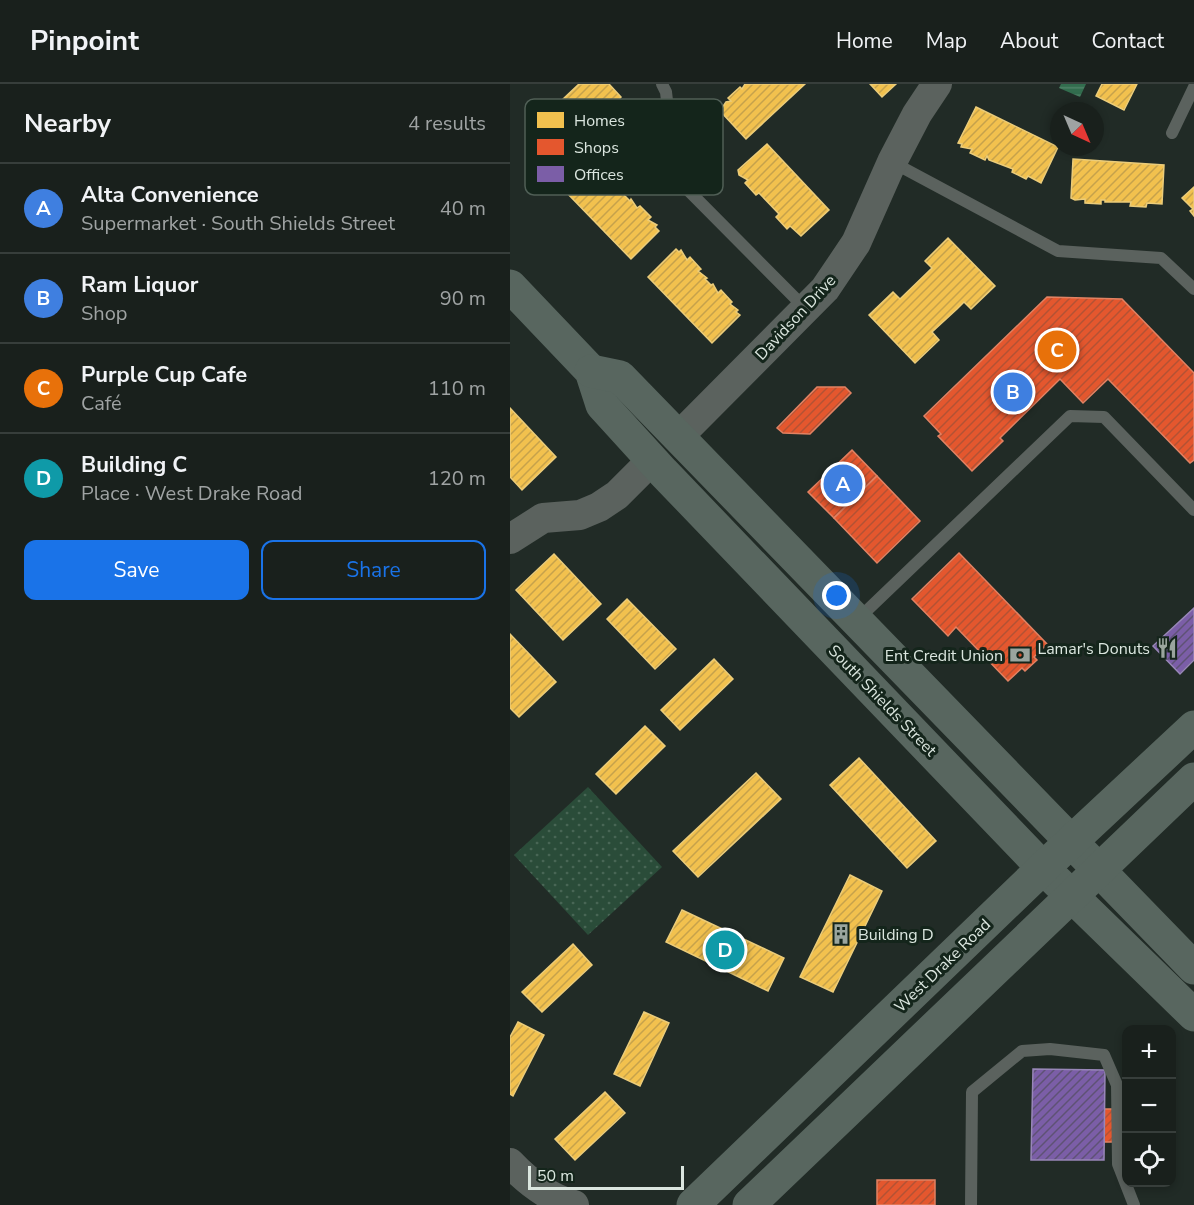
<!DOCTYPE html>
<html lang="en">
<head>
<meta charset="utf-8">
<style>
  body { margin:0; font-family:"Nunito Sans",sans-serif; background:#222825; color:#f1f3f6 }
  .controls { position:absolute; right:18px; bottom:18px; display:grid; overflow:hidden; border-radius:12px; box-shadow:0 3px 9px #0003 }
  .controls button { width:54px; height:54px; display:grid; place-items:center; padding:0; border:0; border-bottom:2px solid #373e3b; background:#19201c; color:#f1f3f6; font:30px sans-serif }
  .compass { position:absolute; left:540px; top:18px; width:54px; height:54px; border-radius:50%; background:#19201c; box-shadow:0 3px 9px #0003; rotate:136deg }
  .scale { position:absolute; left:18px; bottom:15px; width:156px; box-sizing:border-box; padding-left:6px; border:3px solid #dbe6df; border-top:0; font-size:16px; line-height:21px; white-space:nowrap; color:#dbe6df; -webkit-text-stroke:4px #14251b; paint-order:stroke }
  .you { position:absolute; left:327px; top:512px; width:21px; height:21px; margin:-15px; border:4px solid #fff; border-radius:50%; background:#1a73e8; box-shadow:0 0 0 9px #1a73e833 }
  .badge { display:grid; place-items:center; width:39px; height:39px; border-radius:50%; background:#1a73e8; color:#fff; font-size:20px; font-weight:700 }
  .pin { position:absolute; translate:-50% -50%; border:3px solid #fff; box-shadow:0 2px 6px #0006 }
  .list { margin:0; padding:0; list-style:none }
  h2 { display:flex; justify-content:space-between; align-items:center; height:78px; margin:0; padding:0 24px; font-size:26px }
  h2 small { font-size:20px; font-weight:400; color:#9fa3a3 }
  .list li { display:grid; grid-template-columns:39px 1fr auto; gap:18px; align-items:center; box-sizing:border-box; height:90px; padding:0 24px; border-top:2px solid #373e3b }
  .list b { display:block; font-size:22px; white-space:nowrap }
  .list p { margin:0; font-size:20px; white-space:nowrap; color:#9fa3a3 }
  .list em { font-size:20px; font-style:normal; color:#9fa3a3 }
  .actions { display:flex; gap:12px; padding:18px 24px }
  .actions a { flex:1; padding:14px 0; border:2px solid #1a73e8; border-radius:12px; text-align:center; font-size:21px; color:#1a73e8 }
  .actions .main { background:#1a73e8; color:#fff }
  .icon { flex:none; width:33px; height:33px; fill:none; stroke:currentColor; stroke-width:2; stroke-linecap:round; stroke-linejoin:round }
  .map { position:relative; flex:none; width:684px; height:1121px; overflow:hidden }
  header { display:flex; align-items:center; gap:36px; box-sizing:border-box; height:84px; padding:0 30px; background:#19201c; border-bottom:2px solid #373e3b }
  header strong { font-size:28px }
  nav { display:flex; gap:33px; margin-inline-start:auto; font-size:21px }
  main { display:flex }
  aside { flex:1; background:#19201c }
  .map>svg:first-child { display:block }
</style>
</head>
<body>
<header>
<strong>Pinpoint</strong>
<nav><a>Home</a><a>Map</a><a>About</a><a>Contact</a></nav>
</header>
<main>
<aside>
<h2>Nearby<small>4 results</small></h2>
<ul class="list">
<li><span class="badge" style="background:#3f7fe0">A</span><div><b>Alta Convenience</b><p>Supermarket · South Shields Street</p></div><em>40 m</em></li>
<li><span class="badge" style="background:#3f7fe0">B</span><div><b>Ram Liquor</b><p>Shop</p></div><em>90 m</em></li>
<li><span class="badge" style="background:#e8710a">C</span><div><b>Purple Cup Cafe</b><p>Café</p></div><em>110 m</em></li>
<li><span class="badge" style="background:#0f9aa8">D</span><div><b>Building C</b><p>Place · West Drake Road</p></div><em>120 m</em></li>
</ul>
<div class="actions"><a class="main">Save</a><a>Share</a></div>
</aside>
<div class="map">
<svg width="684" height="1121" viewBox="0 0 684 1121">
  <defs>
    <pattern id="grass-dots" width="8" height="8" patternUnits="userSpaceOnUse" patternTransform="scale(1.5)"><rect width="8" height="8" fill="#2a4c39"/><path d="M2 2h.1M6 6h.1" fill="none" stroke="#486655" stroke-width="1.8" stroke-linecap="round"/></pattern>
    <pattern id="water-rules" width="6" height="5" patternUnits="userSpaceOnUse" patternTransform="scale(1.5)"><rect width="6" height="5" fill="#326d4e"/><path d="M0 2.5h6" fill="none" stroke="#4f8267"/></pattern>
    <pattern id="homes-hatch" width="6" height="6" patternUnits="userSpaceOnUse" patternTransform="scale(1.5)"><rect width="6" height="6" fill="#f2c14e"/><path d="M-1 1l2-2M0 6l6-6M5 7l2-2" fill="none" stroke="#c6a24b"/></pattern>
    <pattern id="shops-hatch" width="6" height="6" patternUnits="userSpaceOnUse" patternTransform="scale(1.5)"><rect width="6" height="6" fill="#e4572e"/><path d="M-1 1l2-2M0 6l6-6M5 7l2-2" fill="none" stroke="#b35234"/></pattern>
    <pattern id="offices-hatch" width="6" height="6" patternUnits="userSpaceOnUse" patternTransform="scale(1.5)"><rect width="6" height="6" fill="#7b5ea7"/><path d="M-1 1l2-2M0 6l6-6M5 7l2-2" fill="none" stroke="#5e5275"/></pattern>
  </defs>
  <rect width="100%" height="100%" fill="#212b26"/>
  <path fill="url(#grass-dots)" d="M 78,703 L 152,783 L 78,851 L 4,771 Z"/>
  <path fill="url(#water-rules)" d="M 551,0 L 576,0 L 570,13 L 549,4 Z"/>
  <g fill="url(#homes-hatch)" stroke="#ebcc7a" stroke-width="1.5">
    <path d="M 69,0 L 99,0 L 111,13 L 91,38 L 88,35 L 72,54 L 67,55 L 70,57 L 58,69 L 56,67 L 45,76 L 18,48 Z"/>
    <path d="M 235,0 L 295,0 L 236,55 L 210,27 L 216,18 L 221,17 L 218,14 L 230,3 L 232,5 Z"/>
    <path d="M 360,0 L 386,0 L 372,13 Z"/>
    <path d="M 592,0 L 627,0 L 614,26 L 586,12 Z"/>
    <path d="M 466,23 L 548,63 L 531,99 L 518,92 L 516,95 L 502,88 L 503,85 L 479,76 L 477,72 L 475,76 L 460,69 L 462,65 L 451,63 L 452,60 L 448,59 Z"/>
    <path d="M 257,60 L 319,126 L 291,152 L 280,142 L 277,145 L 266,133 L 269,130 L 249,109 L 246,111 L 235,99 L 238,96 L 229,91 L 228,86 Z"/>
    <path d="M 563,75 L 654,81 L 652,120 L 637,119 L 636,123 L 620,122 L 621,118 L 595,118 L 595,116 L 591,116 L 591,120 L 575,119 L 575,115 L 565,116 L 561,114 Z"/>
    <path d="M 85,81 L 88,84 L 90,82 L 96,91 L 98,89 L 109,100 L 107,103 L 116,109 L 114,111 L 120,117 L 121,115 L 127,124 L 130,122 L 141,133 L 138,136 L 147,141 L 145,143 L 149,147 L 121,175 L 56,108 Z"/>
    <path d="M 684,103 L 684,132 L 680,127 L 683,125 L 672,114 Z"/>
    <path d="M 438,154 L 485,202 L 461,225 L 454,218 L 447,225 L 422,248 L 429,256 L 405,279 L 359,231 L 383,208 L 390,215 L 422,184 L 415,177 Z"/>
    <path d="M 166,165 L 169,168 L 171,166 L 177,176 L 180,173 L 191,185 L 188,187 L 197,194 L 195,195 L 201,201 L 203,200 L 208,209 L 211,206 L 222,218 L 220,220 L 228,226 L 226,228 L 230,231 L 202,259 L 138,193 Z"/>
    <path d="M 0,324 L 46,373 L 12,406 L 0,393 Z"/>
    <path d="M 44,470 L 91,520 L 53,556 L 6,506 Z"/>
    <path d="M 117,515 L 166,565 L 145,585 L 97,535 Z"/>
    <path d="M 0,550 L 46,598 L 9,633 L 0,624 Z"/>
    <path d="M 204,575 L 223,595 L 170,646 L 151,626 Z"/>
    <path d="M 135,642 L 155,662 L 106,710 L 86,690 Z"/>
    <path d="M 349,674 L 426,757 L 397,784 L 320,701 Z"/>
    <path d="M 246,689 L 271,715 L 188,793 L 163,767 Z"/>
    <path d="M 340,791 L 372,807 L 323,908 L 290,893 Z"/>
    <path d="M 172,826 L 274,874 L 258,907 L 156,858 Z"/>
    <path d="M 63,860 L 82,881 L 32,928 L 12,908 Z"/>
    <path d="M 134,928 L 159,939 L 130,1002 L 104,990 Z"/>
    <path d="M 8,938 L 34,951 L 3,1012 L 0,1010 L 0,953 Z"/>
    <path d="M 95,1008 L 115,1029 L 65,1076 L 45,1055 Z"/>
  </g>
  <g fill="url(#shops-hatch)" stroke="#e18263" stroke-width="1.5">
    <path d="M 537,213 L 612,215 L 684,289 L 684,376 L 680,379 L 598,295 L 573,319 L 550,295 L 490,354 L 493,357 L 462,387 L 428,352 L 431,350 L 414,332 Z"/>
    <path d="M 307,303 L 335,303 L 341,309 L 300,350 L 273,349 L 267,344 Z"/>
    <path d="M 342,366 L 367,392 L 324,434 L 298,408 Z"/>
    <path d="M 367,392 L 410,437 L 367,479 L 324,434 Z"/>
    <path d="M 449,469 L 537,560 L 524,573 L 527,576 L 515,587 L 512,584 L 498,597 L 446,543 L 438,552 L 402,515 Z"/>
    <rect x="594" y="1025" width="22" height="33"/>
    <rect x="367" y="1096" width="58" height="25"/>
  </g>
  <g fill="url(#offices-hatch)" stroke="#9887b8" stroke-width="1.5">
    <path d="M 684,524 L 684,576 L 670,590 L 643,562 Z"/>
    <path d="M 523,985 L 595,986 L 594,1076 L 521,1076 Z"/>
  </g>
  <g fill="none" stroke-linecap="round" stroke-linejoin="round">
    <g stroke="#5b625e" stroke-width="12">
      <path d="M 152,0 L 156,8 L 166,94 L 295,224"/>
      <path d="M 662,49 L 684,3"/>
      <path d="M 382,78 L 548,167 L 651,174 L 684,205"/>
      <path d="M 347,536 L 560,332 L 594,333 L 684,426"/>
      <path d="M 461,1121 L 462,1008 L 512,967 L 540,965 L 594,971 L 607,1001 L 608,1080 L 624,1121"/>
    </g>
    <g stroke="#5b625e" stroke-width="30">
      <path d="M 168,353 L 315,205 L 346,159 L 382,78 L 407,30 L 427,0"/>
      <path d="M 0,455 L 33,434 L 70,431 L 89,423 L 107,411 L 142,376"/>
      <path d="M 0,1079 C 18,1098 38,1114 64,1121"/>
    </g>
    <g stroke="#58665f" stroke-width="33">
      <path d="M 0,202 L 81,287 L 92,321 L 153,388 L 533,784 L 684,931"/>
      <path d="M 81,287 L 110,293 L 684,884"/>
      <path d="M 183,1121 L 533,784 L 684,643"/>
      <path d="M 239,1121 L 684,695"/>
    </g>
  </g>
  <defs>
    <g id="restaurant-bare" transform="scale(1.62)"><path d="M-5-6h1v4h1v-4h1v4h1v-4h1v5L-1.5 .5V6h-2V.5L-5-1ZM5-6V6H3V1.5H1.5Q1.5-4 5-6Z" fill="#9aa59e" stroke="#14251b" stroke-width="2.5" paint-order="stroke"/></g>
    <g id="bank-bare" transform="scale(1.62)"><path d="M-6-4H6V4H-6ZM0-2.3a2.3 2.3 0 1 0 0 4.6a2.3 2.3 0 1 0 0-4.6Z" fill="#9aa59e" stroke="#14251b" stroke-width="2.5" paint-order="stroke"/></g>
    <g id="building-bare" transform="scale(1.62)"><path d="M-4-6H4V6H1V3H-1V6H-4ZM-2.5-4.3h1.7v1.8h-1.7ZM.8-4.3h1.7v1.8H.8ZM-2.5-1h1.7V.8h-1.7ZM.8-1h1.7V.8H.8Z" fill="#9aa59e" stroke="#14251b" stroke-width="2.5" paint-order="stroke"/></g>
  </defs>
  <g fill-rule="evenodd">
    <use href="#restaurant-bare" x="657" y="564"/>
    <use href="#bank-bare" x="510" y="571"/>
    <use href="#building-bare" x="331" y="850"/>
  </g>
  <g text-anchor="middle" stroke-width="6" stroke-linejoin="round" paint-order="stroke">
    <g font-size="16" fill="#dbe6df" stroke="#14251b">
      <text transform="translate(285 233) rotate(-47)" y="6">Davidson Drive</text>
      <text transform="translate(373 616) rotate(46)" y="6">South Shields Street</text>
      <text transform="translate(432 881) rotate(-44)" y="6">West Drake Road</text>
    </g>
    <g font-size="16" fill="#dbe6df" stroke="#14251b" text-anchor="end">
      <text x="640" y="570">Lamar's Donuts</text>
      <text x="493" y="577">Ent Credit Union</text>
      <text x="348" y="856" text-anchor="start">Building D</text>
    </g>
  </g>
  <rect x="15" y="15" width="198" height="96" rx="9" fill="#14251b" stroke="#505f56" stroke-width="1.5"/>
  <rect x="27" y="28" width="27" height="16" fill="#f2c14e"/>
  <rect x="27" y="55" width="27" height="16" fill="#e4572e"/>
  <rect x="27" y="82" width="27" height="16" fill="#7b5ea7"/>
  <g font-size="16" fill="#dbe6df">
    <text x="64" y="42">Homes</text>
    <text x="64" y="69">Shops</text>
    <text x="64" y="96">Offices</text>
  </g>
</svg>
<div class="controls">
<button>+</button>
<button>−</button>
<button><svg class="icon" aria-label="locate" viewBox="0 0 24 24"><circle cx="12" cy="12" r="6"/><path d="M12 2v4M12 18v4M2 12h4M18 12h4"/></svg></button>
</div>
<svg class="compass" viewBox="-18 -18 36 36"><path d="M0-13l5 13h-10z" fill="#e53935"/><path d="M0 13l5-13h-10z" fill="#9fa3a3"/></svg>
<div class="scale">50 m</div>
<div class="you"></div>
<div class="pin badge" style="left:333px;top:400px;background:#3f7fe0">A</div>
<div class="pin badge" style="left:503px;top:308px;background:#3f7fe0">B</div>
<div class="pin badge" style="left:547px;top:266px;background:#e8710a">C</div>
<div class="pin badge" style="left:215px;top:866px;background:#0f9aa8">D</div>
</div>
</main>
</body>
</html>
